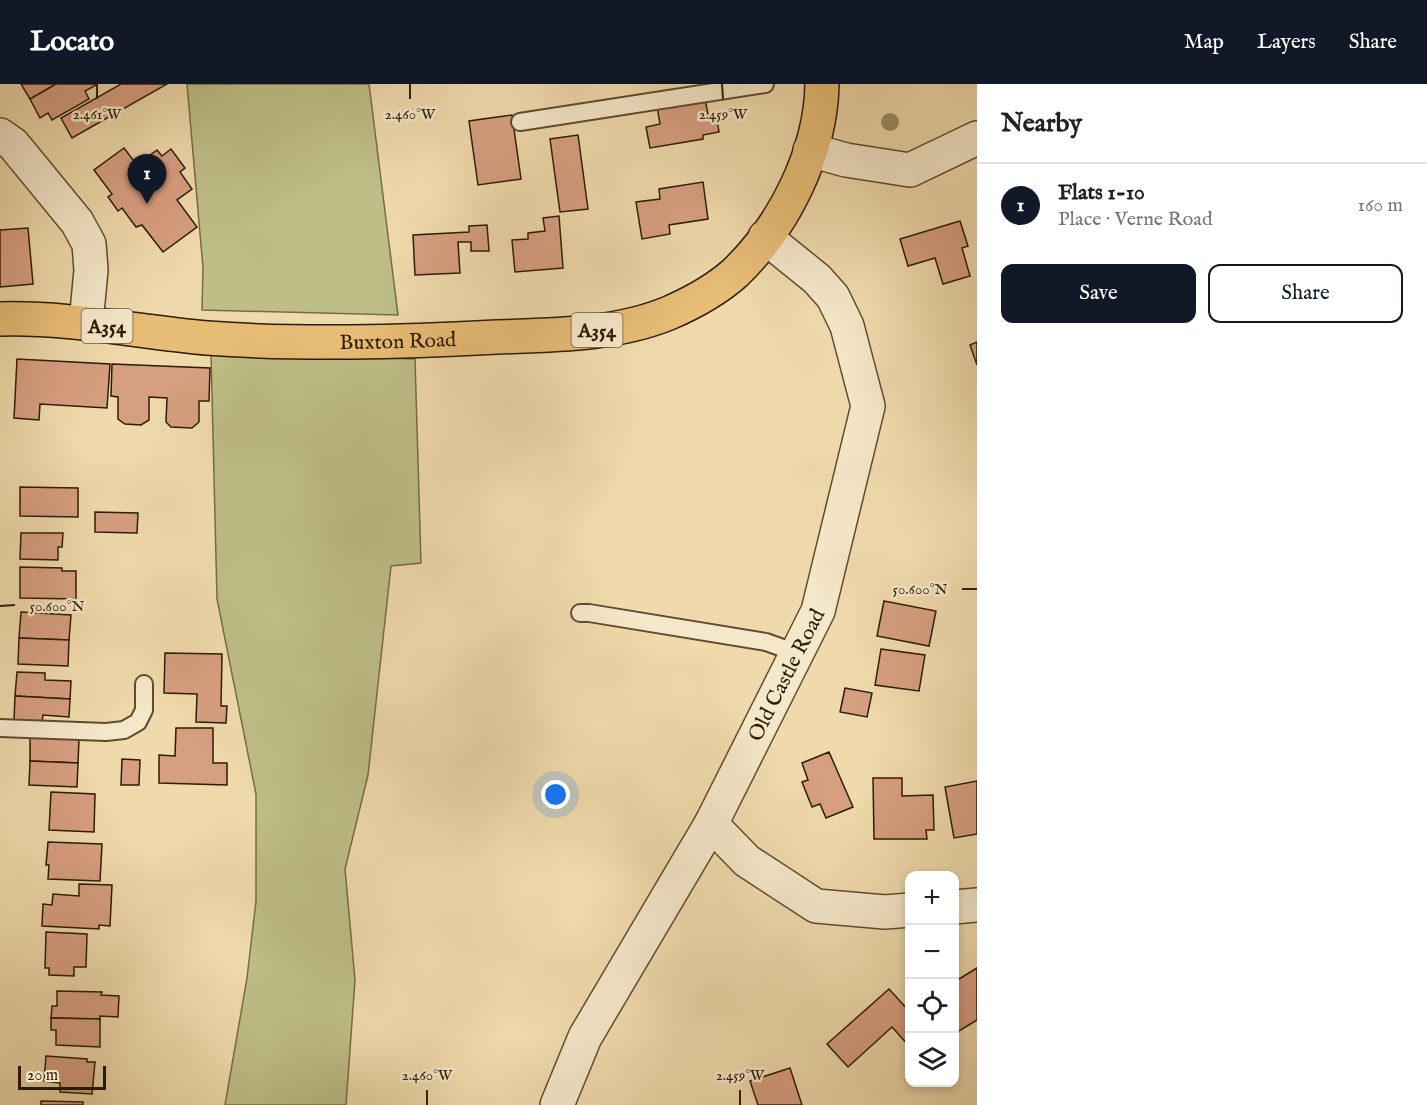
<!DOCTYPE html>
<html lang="en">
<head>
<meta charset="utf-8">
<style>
  body { margin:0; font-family:"IM FELL English",serif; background:#f6f6f6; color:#222 }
  .controls { position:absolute; right:18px; bottom:18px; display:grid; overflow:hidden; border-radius:12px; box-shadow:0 3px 9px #0003 }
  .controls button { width:54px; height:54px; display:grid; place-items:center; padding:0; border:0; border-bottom:2px solid #e0e0e0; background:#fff; color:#222; font:30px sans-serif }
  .scale { position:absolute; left:18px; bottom:15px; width:88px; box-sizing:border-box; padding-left:6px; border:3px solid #2c1c03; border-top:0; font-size:16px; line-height:21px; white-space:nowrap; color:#2c1c03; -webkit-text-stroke:4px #f5e7c9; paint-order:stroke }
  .you { position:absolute; left:556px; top:711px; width:21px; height:21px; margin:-15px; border:4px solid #fff; border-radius:50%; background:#1a73e8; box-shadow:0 0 0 9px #1a73e833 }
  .badge { display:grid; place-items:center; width:39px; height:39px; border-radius:50%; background:#111827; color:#fff; font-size:20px; font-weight:700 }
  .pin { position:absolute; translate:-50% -50px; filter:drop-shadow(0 2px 3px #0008) }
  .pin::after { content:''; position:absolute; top:32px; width:21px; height:18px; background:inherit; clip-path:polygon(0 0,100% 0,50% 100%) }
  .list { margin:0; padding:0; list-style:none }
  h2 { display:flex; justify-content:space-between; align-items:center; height:78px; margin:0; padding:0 24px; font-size:26px }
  h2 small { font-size:20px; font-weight:400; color:#767676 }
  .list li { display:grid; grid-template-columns:39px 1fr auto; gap:18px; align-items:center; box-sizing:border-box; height:84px; padding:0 24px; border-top:2px solid #e0e0e0 }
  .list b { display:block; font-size:22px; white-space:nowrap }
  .list p { margin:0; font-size:20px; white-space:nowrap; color:#767676 }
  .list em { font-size:20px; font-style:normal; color:#767676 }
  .actions { display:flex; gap:12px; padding:18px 24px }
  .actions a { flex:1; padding:14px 0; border:2px solid #111827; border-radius:12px; text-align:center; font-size:21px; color:#111827 }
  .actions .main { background:#111827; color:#fff }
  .icon { flex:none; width:33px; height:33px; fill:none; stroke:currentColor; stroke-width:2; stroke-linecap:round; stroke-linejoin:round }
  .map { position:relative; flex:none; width:977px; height:1021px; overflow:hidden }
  header { display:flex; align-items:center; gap:36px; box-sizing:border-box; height:84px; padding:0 30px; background:#111827; color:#fff }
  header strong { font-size:28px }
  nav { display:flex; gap:33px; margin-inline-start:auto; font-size:21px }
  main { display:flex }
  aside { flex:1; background:#fff }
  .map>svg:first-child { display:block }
</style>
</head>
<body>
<header>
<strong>Locato</strong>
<nav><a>Map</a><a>Layers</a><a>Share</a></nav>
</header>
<main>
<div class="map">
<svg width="977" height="1021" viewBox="0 0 977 1021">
  <rect width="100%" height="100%" fill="#f0daac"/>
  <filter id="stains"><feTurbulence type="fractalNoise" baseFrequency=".00333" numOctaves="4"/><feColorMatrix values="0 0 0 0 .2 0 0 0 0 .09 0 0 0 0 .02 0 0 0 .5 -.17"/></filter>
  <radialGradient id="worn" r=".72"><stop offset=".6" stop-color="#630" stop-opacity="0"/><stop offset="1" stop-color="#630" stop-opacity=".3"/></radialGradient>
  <g fill="#bebe86" stroke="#756d44" stroke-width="1.5">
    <path d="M 187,0 L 369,0 L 398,231 L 202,226 L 203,184 Z"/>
    <path d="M 211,269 L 415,275 L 421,479 L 391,482 L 368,691 L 345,785 L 355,896 L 346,1021 L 225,1021 L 247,894 L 256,817 L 256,710 L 217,515 Z"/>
  </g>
  <g fill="#d79f81" stroke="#2c1c03" stroke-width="1.5">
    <path d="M 21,0 L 56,0 L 30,15 Z"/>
    <path d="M 56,0 L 98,0 L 85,7 L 89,15 L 52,36 L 48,29 L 40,34 L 30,15 Z"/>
    <path d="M 121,0 L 167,0 L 72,54 L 61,34 Z"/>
    <path d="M 705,14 L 708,31 L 716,30 L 719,48 L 703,51 L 703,55 L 650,64 L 646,43 L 660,40 L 657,22 Z"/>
    <path d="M 512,31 L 521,95 L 478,101 L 469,37 Z"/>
    <path d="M 578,51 L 588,125 L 560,128 L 550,55 Z"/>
    <path d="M 124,64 L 140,85 L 148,79 L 145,75 L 157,66 L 162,72 L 171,65 L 185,84 L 180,88 L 192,105 L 177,116 L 197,143 L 163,168 L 142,141 L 136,143 L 122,124 L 118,127 L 108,113 L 112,110 L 94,86 Z"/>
    <path d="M 703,98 L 708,135 L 669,141 L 670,150 L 642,155 L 636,118 L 660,115 L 659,105 Z"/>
    <path d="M 559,132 L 563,184 L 515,188 L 512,156 L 528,155 L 528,149 L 545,147 L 543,134 Z"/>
    <path d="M 960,137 L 968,162 L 962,164 L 970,192 L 943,200 L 935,174 L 908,182 L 900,155 Z"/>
    <path d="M 487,141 L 489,167 L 471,167 L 471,158 L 458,158 L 460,189 L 415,191 L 413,151 L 469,148 L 469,142 Z"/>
    <path d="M 28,144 L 33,200 L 0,203 L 0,146 Z"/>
    <path d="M 977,258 L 977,281 L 970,261 Z"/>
    <path d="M 17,275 L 110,280 L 107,324 L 40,320 L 39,336 L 14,334 Z"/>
    <path d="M 112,280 L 210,284 L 209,317 L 199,317 L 199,338 L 192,344 L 171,343 L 166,338 L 167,314 L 149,313 L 149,336 L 141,341 L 125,340 L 118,335 L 118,313 L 111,312 Z"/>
    <path d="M 20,403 L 78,404 L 78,433 L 20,432 Z"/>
    <path d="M 95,428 L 138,429 L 137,449 L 95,448 Z"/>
    <path d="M 21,449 L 63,449 L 62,463 L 58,463 L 58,476 L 20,475 Z"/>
    <path d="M 20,483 L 62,484 L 62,487 L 76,487 L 76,515 L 20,514 Z"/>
    <path d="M 884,517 L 936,527 L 929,562 L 877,552 Z"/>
    <path d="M 21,528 L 71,531 L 69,556 L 19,554 Z"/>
    <path d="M 19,554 L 69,556 L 68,582 L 18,580 Z"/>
    <path d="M 881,565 L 925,571 L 919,607 L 875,601 Z"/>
    <path d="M 165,569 L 222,570 L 221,622 L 227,622 L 226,639 L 196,638 L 197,610 L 164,609 Z"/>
    <path d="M 17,588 L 45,589 L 45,596 L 71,597 L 70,615 L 15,612 Z"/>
    <path d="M 845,604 L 872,609 L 867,633 L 840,628 Z"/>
    <path d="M 15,612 L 70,615 L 69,633 L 43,631 L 42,638 L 14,636 Z"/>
    <path d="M 176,644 L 213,644 L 213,679 L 227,679 L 227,701 L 159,699 L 159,671 L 175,672 Z"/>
    <path d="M 30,652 L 79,655 L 78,679 L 30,677 Z"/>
    <path d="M 829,668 L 853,723 L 826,734 L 820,720 L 812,723 L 802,698 L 808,696 L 802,679 Z"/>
    <path d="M 122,675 L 140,676 L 139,701 L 121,701 Z"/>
    <path d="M 30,677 L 78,679 L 77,703 L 29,701 Z"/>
    <path d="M 873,694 L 902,694 L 902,712 L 933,711 L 934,746 L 926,746 L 927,755 L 874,755 Z"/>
    <path d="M 977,697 L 977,750 L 954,754 L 945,703 Z"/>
    <path d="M 51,708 L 95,710 L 94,748 L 49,746 Z"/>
    <path d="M 48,758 L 102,760 L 100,797 L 48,795 L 49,781 L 46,781 Z"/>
    <path d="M 79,800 L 112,801 L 110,842 L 99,841 L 99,845 L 42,842 L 43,820 L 52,821 L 53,810 L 79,812 Z"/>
    <path d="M 46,848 L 87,850 L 86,883 L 74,883 L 74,892 L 49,891 L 49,884 L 45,884 Z"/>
    <path d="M 977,884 L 977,936 L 954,950 L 954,898 Z"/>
    <path d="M 889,905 L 910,928 L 910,963 L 892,943 L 848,983 L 827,960 Z"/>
    <path d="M 57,907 L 102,908 L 101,911 L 119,912 L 118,933 L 100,932 L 100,935 L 51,934 L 52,922 L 57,922 Z"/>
    <path d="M 51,934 L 100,935 L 100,963 L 56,961 L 56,946 L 51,946 Z"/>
    <path d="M 46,972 L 87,975 L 87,978 L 95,978 L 92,1010 L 60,1008 L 60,999 L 44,997 Z"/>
    <path d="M 790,984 L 802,1021 L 758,1021 L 750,997 Z"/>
    <path d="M 41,1017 L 83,1018 L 83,1021 L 41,1021 Z"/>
  </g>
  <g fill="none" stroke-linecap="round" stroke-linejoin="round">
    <g stroke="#5d4c2d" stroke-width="20">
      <g id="service">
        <path d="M 520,38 L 765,0"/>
        <path d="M 580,529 L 589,529 L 766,558 L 797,569"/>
        <path d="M 0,644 L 106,648 L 124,646 L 138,638 L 144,626 L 144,600"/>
      </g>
    </g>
    <g stroke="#5d4c2d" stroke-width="36">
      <g id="minor">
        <path d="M 0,51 L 13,60 L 77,138 L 89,160 L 91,186 L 86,239"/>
        <path d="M 810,66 L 846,76 L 910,86 L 977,54"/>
        <path d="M 711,740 L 747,777 L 816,822 L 885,828 L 910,826"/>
        <path d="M 954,823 L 977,821"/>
        <path id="s1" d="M 557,1021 L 585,953 L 711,740 L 818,527 L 868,322 L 847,242 L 833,213 L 817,195 L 765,153"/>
      </g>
    </g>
    <g stroke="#2c1c03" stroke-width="36">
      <g id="trunk">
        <path id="s2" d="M 0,235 C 70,233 138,248 207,254 C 303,261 401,258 497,253 C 554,251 616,251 669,229 C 692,219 716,206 735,189 C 784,142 821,68 822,0"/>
      </g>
    </g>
    <use href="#service" stroke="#f5e7c9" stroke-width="16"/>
    <use href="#minor" stroke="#f5e7c9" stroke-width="33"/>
    <use href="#trunk" stroke="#e8bd76" stroke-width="33"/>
  </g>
  <circle fill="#9c8c64" cx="890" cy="38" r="9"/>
  <path fill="none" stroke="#2c1c03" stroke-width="2" d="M 97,0 L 97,15M 410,0 L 410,15M 722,0 L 723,15M 962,505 L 977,505M 0,522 L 15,521M 427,1006 L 427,1021M 740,1006 L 740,1021"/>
  <g text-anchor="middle" stroke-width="5" stroke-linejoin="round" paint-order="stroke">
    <g fill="#f5e7c9" stroke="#68593e" stroke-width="1.5">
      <rect x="81.5" y="225" width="51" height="34" rx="4.5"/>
      <rect x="571.5" y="229" width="51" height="34" rx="4.5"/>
    </g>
    <g font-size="20" font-weight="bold" fill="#2c1c03">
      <text x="107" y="249">A354</text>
      <text x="597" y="253">A354</text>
    </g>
    <g font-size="21" fill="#2c1c03" stroke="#f5e7c9">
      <text dy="7" stroke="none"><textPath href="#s2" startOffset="399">Buxton Road</textPath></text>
      <text dy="7" stroke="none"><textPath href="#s1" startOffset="488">Old Castle Road</textPath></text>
    </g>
  </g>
  <g font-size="15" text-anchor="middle" fill="#2c1c03" stroke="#f5e7c9" stroke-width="5" stroke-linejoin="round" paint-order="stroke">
    <text x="97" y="35">2.461°W</text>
    <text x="410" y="35">2.460°W</text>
    <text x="723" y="35">2.459°W</text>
    <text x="920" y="510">50.600°N</text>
    <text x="57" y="527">50.600°N</text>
    <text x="427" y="996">2.460°W</text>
    <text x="740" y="996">2.459°W</text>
  </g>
  <rect width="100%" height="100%" filter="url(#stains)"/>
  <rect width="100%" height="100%" fill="url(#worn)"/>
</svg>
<div class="controls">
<button>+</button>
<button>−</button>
<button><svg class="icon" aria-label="locate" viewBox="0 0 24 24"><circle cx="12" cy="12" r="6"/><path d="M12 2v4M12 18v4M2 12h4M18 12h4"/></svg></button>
<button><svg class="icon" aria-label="layers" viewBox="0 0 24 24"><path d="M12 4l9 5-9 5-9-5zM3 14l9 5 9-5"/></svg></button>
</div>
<div class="scale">20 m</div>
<div class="you"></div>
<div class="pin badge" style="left:147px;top:120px">1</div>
</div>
<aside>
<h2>Nearby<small></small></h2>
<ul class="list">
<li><span class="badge">1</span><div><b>Flats 1-10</b><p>Place · Verne Road</p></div><em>160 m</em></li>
</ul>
<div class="actions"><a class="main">Save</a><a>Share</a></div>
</aside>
</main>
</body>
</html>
